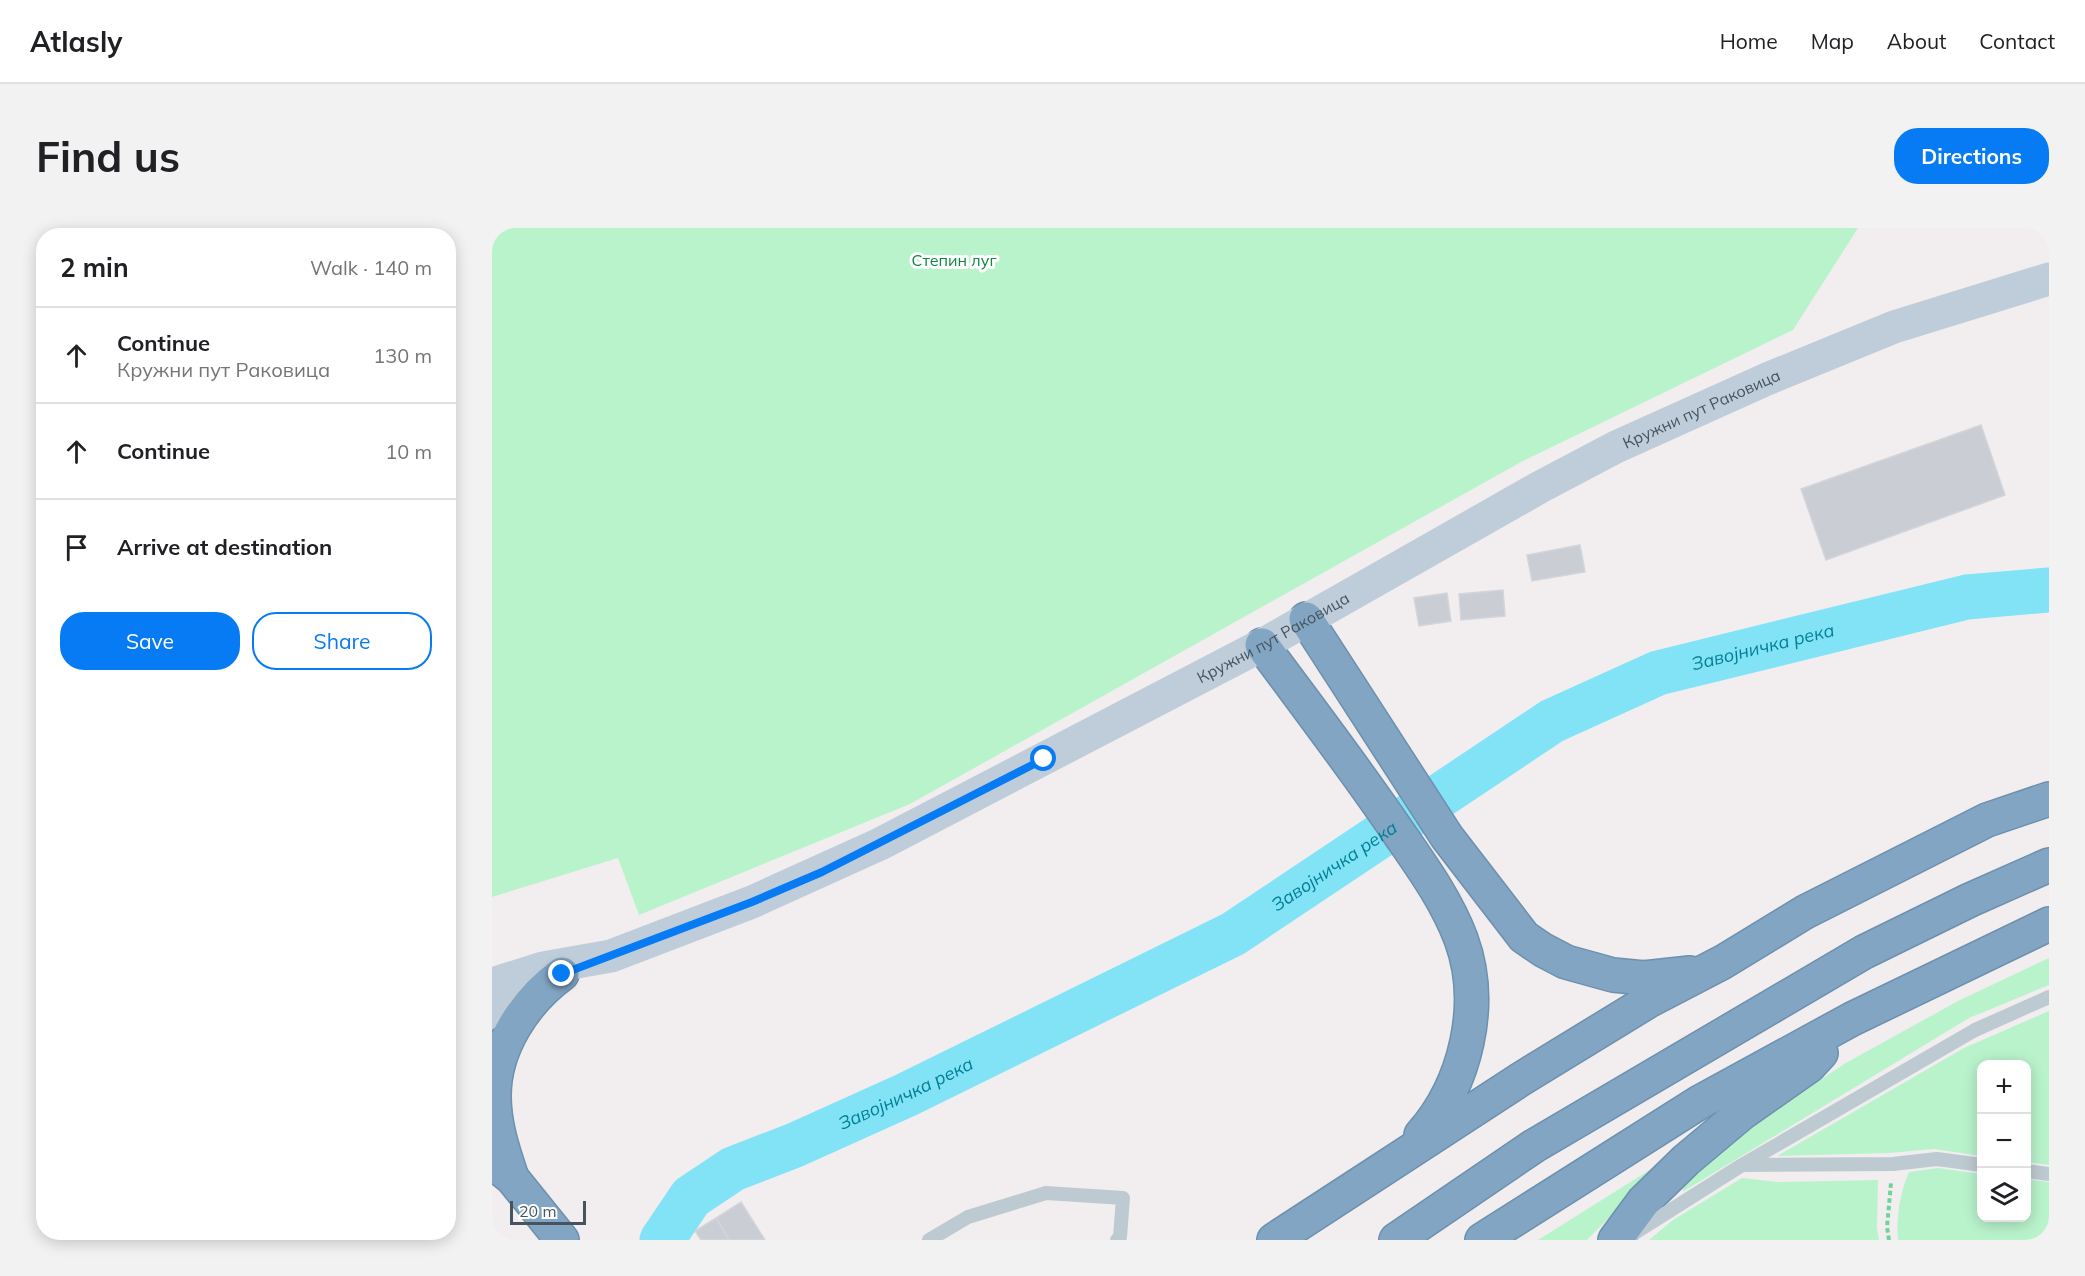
<!DOCTYPE html>
<html lang="en">
<head>
<meta charset="utf-8">
<style>
  body { margin:0; font-family:Mulish,sans-serif; background:#f2f2f2; color:#202124 }
  .controls { position:absolute; right:18px; bottom:18px; display:grid; overflow:hidden; border-radius:12px; box-shadow:0 3px 15px #0003 }
  .controls button { width:54px; height:54px; display:grid; place-items:center; padding:0; border:0; border-bottom:2px solid #e0e0e0; background:#fff; color:#202124; font:30px sans-serif }
  .scale { position:absolute; left:18px; bottom:15px; width:76px; box-sizing:border-box; padding-left:6px; border:3px solid #45545e; border-top:0; font-size:16px; line-height:21px; white-space:nowrap; color:#45545e; -webkit-text-stroke:4px #fff; paint-order:stroke }
  .stop { position:absolute; width:18px; height:18px; margin:-14px; border:4px solid #077bf3; border-radius:50%; background:#fff }
  .stop.end { background:#077bf3; border-color:#fff; box-shadow:0 2px 6px #0008 }
  .list { margin:0; padding:0; list-style:none }
  h2 { display:flex; justify-content:space-between; align-items:center; height:78px; margin:0; padding:0 24px; font-size:26px }
  h2 small { font-size:20px; font-weight:400; color:#757577 }
  .list li { display:grid; grid-template-columns:39px 1fr auto; gap:18px; align-items:center; box-sizing:border-box; height:96px; padding:0 24px; border-top:2px solid #e0e0e0 }
  .list b { display:block; font-size:22px; white-space:nowrap }
  .list p { margin:0; font-size:20px; white-space:nowrap; color:#757577 }
  .list em { font-size:20px; font-style:normal; color:#757577 }
  .actions { display:flex; gap:12px; padding:18px 24px }
  .actions a { flex:1; padding:14px 0; border:2px solid #077bf3; border-radius:24px; text-align:center; font-size:21px; color:#077bf3 }
  .actions .main { background:#077bf3; color:#fff }
  .icon { flex:none; width:33px; height:33px; fill:none; stroke:currentColor; stroke-width:2; stroke-linecap:round; stroke-linejoin:round }
  .map { position:relative; flex:none; width:1557px; height:1012px; overflow:hidden; border-radius:24px }
  header { display:flex; align-items:center; gap:36px; box-sizing:border-box; height:84px; padding:0 30px; background:#fff; border-bottom:2px solid #e0e0e0 }
  header strong { font-size:28px }
  nav { display:flex; gap:33px; margin-inline-start:auto; font-size:21px }
  .intro { display:flex; align-items:center; justify-content:space-between; box-sizing:border-box; height:144px; padding:0 36px }
  h1 { margin:0; font-size:42px }
  .button { padding:15px 27px; border-radius:24px; background:#077bf3; color:#fff; font-size:21px; font-weight:700 }
  main { display:flex; gap:36px; padding:0 36px }
  aside { flex:1; background:#fff; border-radius:24px; box-shadow:0 3px 15px #0003 }
  .map>svg:first-child { display:block }
</style>
</head>
<body>
<header>
<strong>Atlasly</strong>
<nav><a>Home</a><a>Map</a><a>About</a><a>Contact</a></nav>
</header>
<div class="intro"><h1>Find us</h1><a class="button">Directions</a></div>
<main>
<aside>
<h2>2 min<small>Walk · 140 m</small></h2>
<ul class="list">
<li><svg class="icon" aria-label="ahead" viewBox="0 0 24 24"><path d="M12 20V5M6 11l6-6 6 6"/></svg><div><b>Continue</b><p>Кружни пут Раковица</p></div><em>130 m</em></li>
<li><svg class="icon" aria-label="ahead" viewBox="0 0 24 24"><path d="M12 20V5M6 11l6-6 6 6"/></svg><div><b>Continue</b></div><em>10 m</em></li>
<li><svg class="icon" aria-label="arrive" viewBox="0 0 24 24"><path d="M6 21V4h12l-3 4 3 4H6"/></svg><div><b>Arrive at destination</b></div></li>
</ul>
<div class="actions"><a class="main">Save</a><a>Share</a></div>
</aside>
<div class="map">
<svg width="1557" height="1012" viewBox="0 0 1557 1012">
  <rect width="100%" height="100%" fill="#f2eeef"/>
  <g fill="#b9f3cc">
    <path d="M 0,0 L 1366,0 L 1301,102 L 1029,234 L 418,576 L 147,687 L 126,630 L 0,669 Z"/>
    <path d="M 1557,730 L 1557,757 L 1477,790 L 1192,963 L 1188,959 L 1248,906 L 1352,836 L 1466,773 Z"/>
    <path d="M 1557,783 L 1557,937 L 1535,934 L 1534,836 L 1490,836 L 1489,928 L 1442,921 L 1397,925 L 1285,928 L 1472,820 Z"/>
    <path d="M 1175,931 L 1095,1012 L 1046,1012 Z"/>
    <path d="M 1446,940 L 1489,946 L 1490,990 L 1534,990 L 1535,951 L 1557,954 L 1557,1012 L 1406,1012 C 1404,990 1408,964 1417,944 Z"/>
    <path d="M 1250,950 L 1286,954 L 1386,952 L 1385,1000 L 1387,1012 L 1157,1012 L 1181,992 Z"/>
  </g>
  <g fill="none" stroke-linecap="round" stroke-linejoin="round">
    <path stroke="#81e3f5" stroke-width="45" id="s1" d="M 170,1012 L 199,969 L 241,941 L 303,917 L 414,867 L 741,706 L 1060,493 L 1166,445 L 1475,369 L 1557,362"/>
  </g>
  <g fill="#caced4" stroke="#d2d5db" stroke-width="1.5">
    <path d="M 1489,197 L 1513,267 L 1334,332 L 1309,261 Z"/>
    <path d="M 1088,317 L 1093,344 L 1040,353 L 1035,327 Z"/>
    <path d="M 1011,362 L 1013,388 L 969,392 L 967,366 Z"/>
    <path d="M 955,365 L 959,393 L 927,398 L 922,370 Z"/>
    <path d="M 249,974 L 273,1012 L 237,1012 L 224,990 Z"/>
    <path d="M 224,990 L 237,1012 L 209,1012 L 203,1003 Z"/>
  </g>
  <g fill="none" stroke-linecap="round" stroke-linejoin="round">
    <g stroke="#6d90ae" stroke-width="36">
      <g id="highway">
        <path d="M 814,391 L 955,609 L 1032,709 L 1051,722 L 1074,734 L 1121,747 L 1152,750 L 1198,745"/>
        <path d="M 770,417 C 815,478 861,538 904,601 C 928,636 954,671 969,711 C 993,776 974,856 929,907"/>
        <path d="M 4,937 L 20,950 L 70,1012"/>
        <path d="M 20,950 C 11,923 2,897 2,868 C 2,820 32,774 70,746"/>
        <path d="M 782,1012 L 1029,851 L 1158,772 L 1231,734 L 1313,684 L 1495,592 L 1557,571"/>
        <path d="M 904,1012 L 1042,918 L 1372,724 L 1478,672 L 1557,637"/>
        <path d="M 990,1012 L 1208,874 L 1360,791 L 1557,696"/>
        <path d="M 1123,1012 L 1151,974 L 1194,932 L 1250,885 L 1317,838 L 1329,825"/>
      </g>
    </g>
    <path stroke="#6dd59c" stroke-width="4" stroke-dasharray="4.5 3" stroke-linecap="butt" d="M 1397,1012 L 1395,999 L 1399,955"/>
    <g stroke="#becad2" stroke-width="14">
      <path d="M 1252,937 L 1401,936 L 1445,931 L 1490,937"/>
      <path d="M 1534,943 L 1557,946"/>
      <path d="M 1138,1008 L 1250,937 L 1483,802 L 1557,769"/>
      <path d="M 437,1012 L 476,989 L 554,965 L 631,970 L 628,1009 L 625,1012"/>
    </g>
    <g stroke="#bfcdda" stroke-width="33">
      <path id="s2" d="M 0,756 L 51,740 L 119,728 L 260,674 L 388,616 L 770,417 L 1050,258 L 1124,219 L 1275,151 L 1402,99 L 1557,51"/>
      <path d="M 0,784 L 9,775 L 44,756"/>
    </g>
    <use href="#highway" stroke="#81a5c3" stroke-width="33"/>
  </g>
  <g fill="none" stroke-linecap="round" stroke-linejoin="round">
    <path stroke="#077bf3" stroke-width="8" d="M 70,746 L 260,674 L 330,644 L 552,531"/>
  </g>
  <g text-anchor="middle" stroke-width="6" stroke-linejoin="round" paint-order="stroke">
    <g font-size="16" fill="#0e8744" stroke="#fff">
      <text x="462" y="38">Степин луг</text>
    </g>
    <g font-size="16" fill="#45545e" stroke="#fff">
      <text dy="6" stroke="none"><textPath href="#s2" startOffset="1344">Кружни пут Раковица</textPath></text>
      <text dy="6" stroke="none"><textPath href="#s2" startOffset="858">Кружни пут Раковица</textPath></text>
    </g>
    <g font-size="18" font-style="italic" fill="#037f95" stroke="#fff">
      <text dy="6" stroke="none"><textPath href="#s1" startOffset="1263">Завојничка река</textPath></text>
      <text dy="6" stroke="none"><textPath href="#s1" startOffset="777">Завојничка река</textPath></text>
      <text dy="6" stroke="none"><textPath href="#s1" startOffset="291">Завојничка река</textPath></text>
    </g>
  </g>
</svg>
<div class="controls">
<button>+</button>
<button>−</button>
<button><svg class="icon" aria-label="layers" viewBox="0 0 24 24"><path d="M12 4l9 5-9 5-9-5zM3 14l9 5 9-5"/></svg></button>
</div>
<div class="scale">20 m</div>
<div class="stop" style="left:552px;top:531px"></div>
<div class="stop end" style="left:70px;top:746px"></div>
</div>
</main>
</body>
</html>
